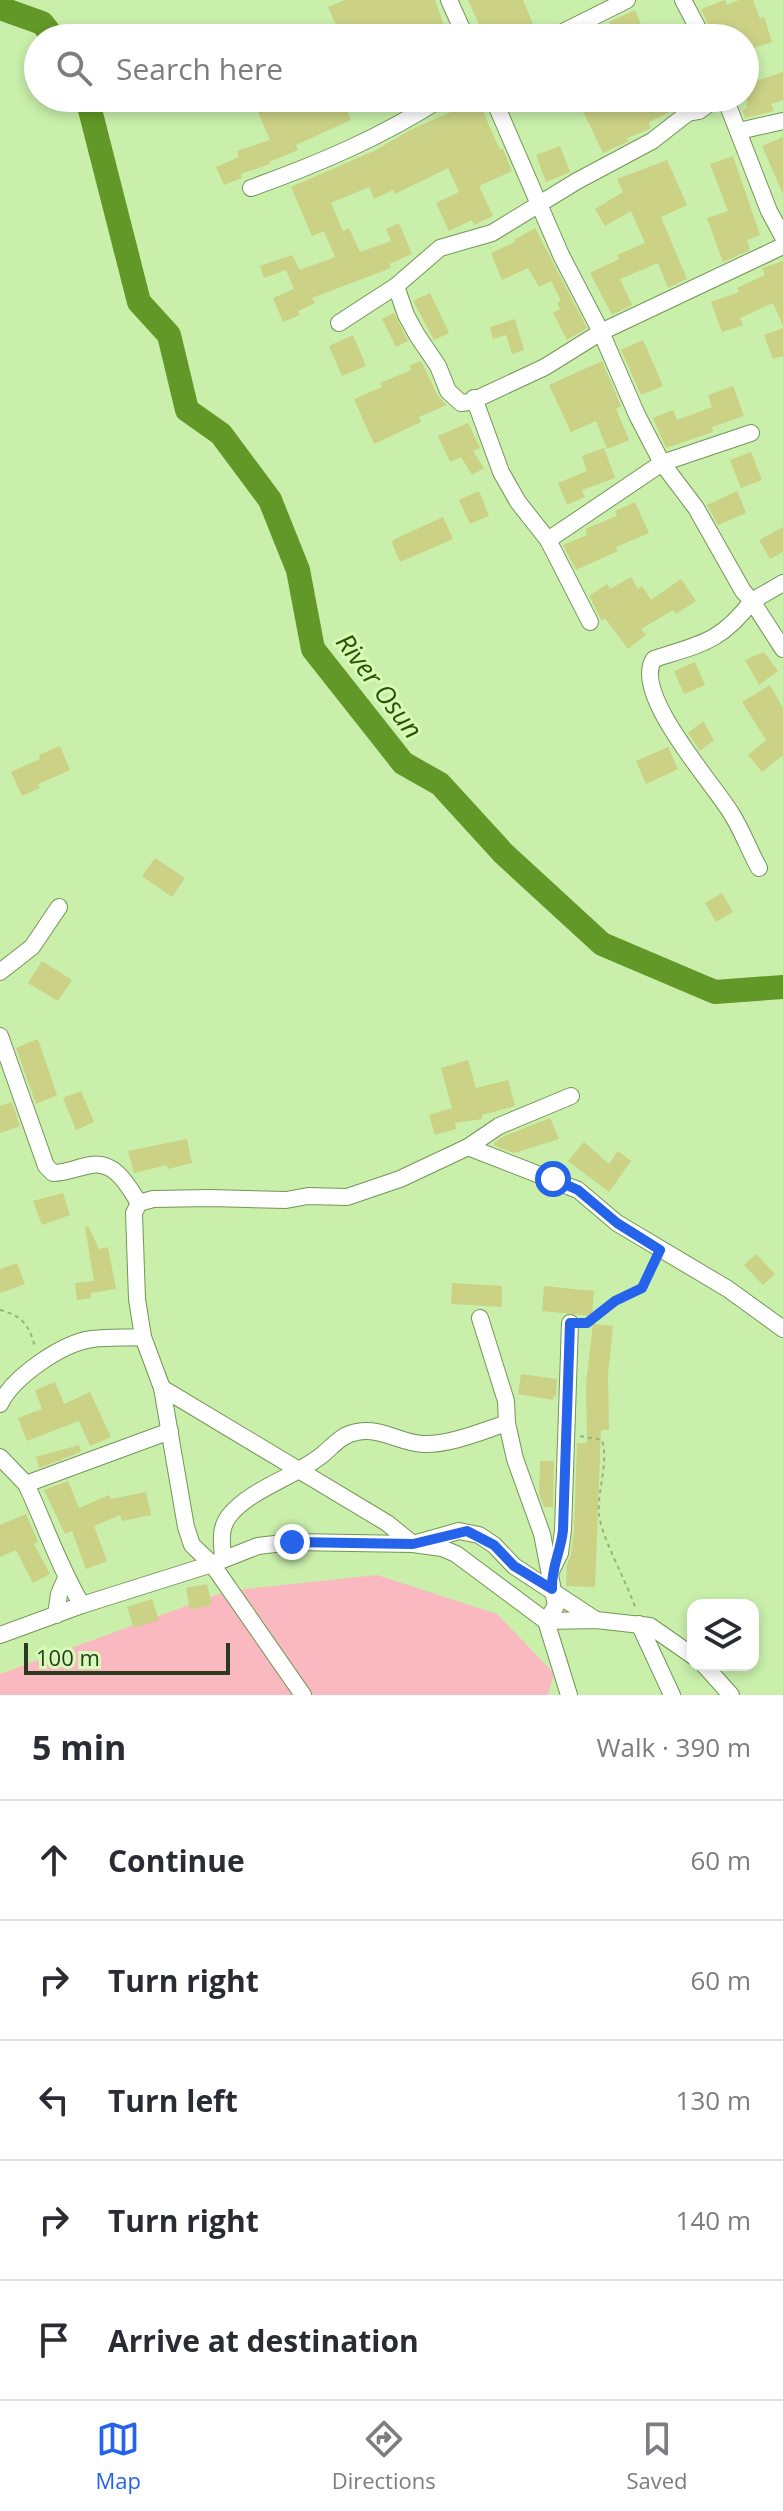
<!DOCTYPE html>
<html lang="en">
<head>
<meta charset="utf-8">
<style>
  body { margin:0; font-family:"Open Sans",sans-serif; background:#f7f7f7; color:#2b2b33 }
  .controls { position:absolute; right:24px; bottom:24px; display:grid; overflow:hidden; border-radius:16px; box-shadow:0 4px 12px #0003 }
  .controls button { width:72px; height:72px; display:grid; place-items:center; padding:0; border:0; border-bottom:2px solid #e1e1e2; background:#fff; color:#2b2b33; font:40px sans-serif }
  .scale { position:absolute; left:24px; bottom:20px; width:206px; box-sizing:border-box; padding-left:8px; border:4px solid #2b3a1f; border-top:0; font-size:22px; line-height:28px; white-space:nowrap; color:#2b3a1f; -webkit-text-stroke:6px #d6fdb8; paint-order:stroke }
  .stop { position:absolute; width:24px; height:24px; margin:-18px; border:6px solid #2563eb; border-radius:50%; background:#fff }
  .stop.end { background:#2563eb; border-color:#fff; box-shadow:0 2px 8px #0008 }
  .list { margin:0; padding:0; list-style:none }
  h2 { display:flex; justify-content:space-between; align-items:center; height:104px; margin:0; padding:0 32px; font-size:34px }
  h2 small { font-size:26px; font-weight:400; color:#7c7c81 }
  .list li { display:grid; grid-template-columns:52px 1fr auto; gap:24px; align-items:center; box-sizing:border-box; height:120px; padding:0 32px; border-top:2px solid #e1e1e2 }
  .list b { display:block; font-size:30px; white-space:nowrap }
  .list em { font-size:26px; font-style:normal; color:#7c7c81 }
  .icon { flex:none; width:44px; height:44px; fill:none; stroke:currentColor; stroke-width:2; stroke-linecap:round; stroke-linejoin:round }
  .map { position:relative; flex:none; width:783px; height:1695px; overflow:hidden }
  .search { position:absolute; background:#fff; box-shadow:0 4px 12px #0003; left:24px; right:24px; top:24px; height:88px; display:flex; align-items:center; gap:20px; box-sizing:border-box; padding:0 28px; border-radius:44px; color:#7c7c81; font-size:30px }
  .sheet { height:704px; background:#fff }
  nav { display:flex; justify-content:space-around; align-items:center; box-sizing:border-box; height:112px; border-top:2px solid #e1e1e2; background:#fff; font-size:22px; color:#7c7c81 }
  nav a { display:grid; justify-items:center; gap:4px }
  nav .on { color:#2563eb }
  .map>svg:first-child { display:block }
</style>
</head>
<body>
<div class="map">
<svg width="783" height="1695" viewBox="0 0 783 1695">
  <rect width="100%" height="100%" fill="#c9efab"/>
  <path fill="#fab9c0" d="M 377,1575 L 497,1614 L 554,1673 L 548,1695 L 0,1695 L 0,1674 L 227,1591 Z"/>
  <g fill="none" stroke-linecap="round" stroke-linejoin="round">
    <g stroke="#629827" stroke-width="24">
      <path d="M 0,8 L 42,23 L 54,38"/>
      <path d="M 87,98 L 139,302 L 169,335 L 187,410 L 221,434 L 270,500 L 298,570 L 313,649 L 403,763 L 440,784 L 503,853 L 602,944 L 715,992 L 783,987"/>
    </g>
  </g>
  <g fill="#cbd185">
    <path d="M 345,0 L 435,0 L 444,25 L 446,24 L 453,38 L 425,38 L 418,25 L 387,38 L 342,38 L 328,7 Z"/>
    <path d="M 468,0 L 523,0 L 533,24 L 501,38 L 485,38 Z"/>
    <path d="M 725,0 L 727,5 L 739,0 L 753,0 L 760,19 L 764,17 L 772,42 L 748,50 L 759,80 L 783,72 L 783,100 L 771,104 L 774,111 L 745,118 L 742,110 L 747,108 L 745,38 L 719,38 L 717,31 L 712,32 L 701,9 Z"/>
    <path d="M 635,10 L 647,38 L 616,38 L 609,22 Z"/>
    <path d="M 281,98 L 342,98 L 351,120 L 296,145 L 298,150 L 269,162 L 270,164 L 241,174 L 242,178 L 224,185 L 216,167 L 239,157 L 237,151 L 270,140 L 258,112 L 283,102 Z"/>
    <path d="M 547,98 L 698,98 L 649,122 L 650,129 L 627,138 L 629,141 L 603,153 L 577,99 L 556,112 Z"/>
    <path d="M 478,100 L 500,150 L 503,149 L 512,171 L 479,186 L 493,216 L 474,225 L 472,220 L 449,231 L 436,203 L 459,192 L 448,168 L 395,194 L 393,190 L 374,199 L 369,187 L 331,203 L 343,231 L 349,228 L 360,252 L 391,241 L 386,229 L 399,223 L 412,254 L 389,264 L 391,268 L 312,298 L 315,303 L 298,311 L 300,315 L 283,322 L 273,298 L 294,289 L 286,270 L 264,278 L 260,266 L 292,255 L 300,270 L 335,257 L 324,231 L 312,236 L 291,187 L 376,150 L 410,130 Z"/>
    <path d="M 783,137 L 783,194 L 762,146 Z"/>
    <path d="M 560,146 L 570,172 L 546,182 L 536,155 Z"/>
    <path d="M 733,156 L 760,235 L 747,240 L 750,250 L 723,262 L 707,218 L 728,211 L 710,164 Z"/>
    <path d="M 667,160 L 687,205 L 661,217 L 687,279 L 668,288 L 658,263 L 620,279 L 632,305 L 612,315 L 590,273 L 619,259 L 617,255 L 645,243 L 631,211 L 605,226 L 595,209 L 623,192 L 617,179 Z"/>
    <path d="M 535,228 L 587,328 L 567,340 L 553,313 L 560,309 L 557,303 L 561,301 L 551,281 L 539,287 L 528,268 L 502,280 L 491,253 L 515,242 L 514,240 Z"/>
    <path d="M 783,261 L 783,326 L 773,303 L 740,318 L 743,325 L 722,332 L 711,302 L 739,292 L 737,288 L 765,275 L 762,268 Z"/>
    <path d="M 430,293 L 449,333 L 434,340 L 413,301 Z"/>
    <path d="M 394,313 L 408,341 L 396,347 L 382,319 Z"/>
    <path d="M 515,319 L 524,350 L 512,354 L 506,335 L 493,339 L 490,327 Z"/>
    <path d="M 783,328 L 783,356 L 773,359 L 764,335 Z"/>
    <path d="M 353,335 L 366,366 L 342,376 L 329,346 Z"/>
    <path d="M 643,340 L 663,386 L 641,395 L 621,350 Z"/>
    <path d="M 421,361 L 438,396 L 447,405 L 419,417 L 421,422 L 374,444 L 354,399 L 382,387 L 380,383 L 411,370 L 409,366 Z"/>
    <path d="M 602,361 L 621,406 L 616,409 L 629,440 L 607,449 L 596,421 L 571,432 L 549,385 Z"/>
    <path d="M 733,386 L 744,416 L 712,427 L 713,432 L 666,448 L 653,418 L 673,410 L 677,420 L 712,407 L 708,395 Z"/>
    <path d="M 468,423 L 480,448 L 473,451 L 484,468 L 472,475 L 461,457 L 450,462 L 438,436 Z"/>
    <path d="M 604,448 L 615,478 L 582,490 L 585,497 L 567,505 L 558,483 L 587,471 L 582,456 Z"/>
    <path d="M 751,452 L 762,480 L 741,488 L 730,460 Z"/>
    <path d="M 479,491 L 489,516 L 470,524 L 459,500 Z"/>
    <path d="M 737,491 L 746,513 L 718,525 L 707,505 Z"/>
    <path d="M 635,502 L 649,533 L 616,547 L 618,551 L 576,570 L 563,545 L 587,535 L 585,529 L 617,516 L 615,511 Z"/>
    <path d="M 443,517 L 453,539 L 400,562 L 392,543 L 393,540 Z"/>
    <path d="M 783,527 L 783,552 L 770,559 L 759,540 Z"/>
    <path d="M 631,577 L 638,589 L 642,586 L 651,600 L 681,579 L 696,601 L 676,614 L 673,610 L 641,629 L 646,635 L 628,649 L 605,618 L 602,621 L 589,596 L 607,584 L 610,589 Z"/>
    <path d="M 764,652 L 778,671 L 759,685 L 745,660 Z"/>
    <path d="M 695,662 L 705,685 L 684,694 L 674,671 Z"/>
    <path d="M 770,685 L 783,708 L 783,755 L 762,772 L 748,755 L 766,740 L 742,702 Z"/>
    <path d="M 703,721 L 714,740 L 700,751 L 688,733 Z"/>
    <path d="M 60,746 L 70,770 L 38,784 L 40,788 L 22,796 L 11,772 L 40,759 L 39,755 Z"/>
    <path d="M 668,747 L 678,769 L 646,784 L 636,761 Z"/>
    <path d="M 155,858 L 185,878 L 172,897 L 142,876 Z"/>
    <path d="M 722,893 L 733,912 L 716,922 L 705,903 Z"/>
    <path d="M 42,961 L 72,980 L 58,1001 L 28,983 Z"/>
    <path d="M 38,1039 L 57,1095 L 36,1104 L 16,1048 Z"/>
    <path d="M 468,1060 L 476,1088 L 508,1080 L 515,1106 L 482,1115 L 482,1119 L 455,1123 L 456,1129 L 435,1135 L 429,1115 L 452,1108 L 441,1068 Z"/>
    <path d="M 81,1091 L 94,1122 L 76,1130 L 63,1098 Z"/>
    <path d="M 12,1102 L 20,1126 L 0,1133 L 0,1106 Z"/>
    <path d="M 550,1118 L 559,1139 L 514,1153 L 495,1146 L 494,1143 L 504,1136 Z"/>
    <path d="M 187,1139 L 192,1163 L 168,1169 L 167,1165 L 134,1173 L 128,1151 Z"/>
    <path d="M 584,1142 L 609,1164 L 618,1151 L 631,1161 L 609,1192 L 568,1161 Z"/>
    <path d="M 63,1193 L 70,1215 L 42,1225 L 33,1201 Z"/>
    <path d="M 88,1226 L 99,1249 L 108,1247 L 116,1289 L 91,1293 L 91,1298 L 77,1300 L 75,1283 L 94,1281 L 85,1227 Z"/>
    <path d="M 756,1254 L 775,1274 L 763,1285 L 744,1265 Z"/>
    <path d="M 17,1263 L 25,1284 L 0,1293 L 0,1269 Z"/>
    <path d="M 452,1283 L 502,1286 L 502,1307 L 451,1304 Z"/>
    <path d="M 544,1286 L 594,1291 L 592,1316 L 542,1311 Z"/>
    <path d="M 593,1324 L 613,1326 L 608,1374 L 609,1430 L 601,1430 L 595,1587 L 566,1586 L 567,1564 L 571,1555 L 574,1530 L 577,1443 L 587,1443 L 586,1384 Z"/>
    <path d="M 521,1374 L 557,1379 L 556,1397 L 553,1396 L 553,1400 L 518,1394 Z"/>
    <path d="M 55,1382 L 64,1404 L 90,1392 L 111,1437 L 90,1446 L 79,1421 L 27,1441 L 18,1418 L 42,1409 L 35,1390 Z"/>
    <path d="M 79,1445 L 81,1452 L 39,1468 L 36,1457 Z"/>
    <path d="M 540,1461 L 554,1461 L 553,1507 L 544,1507 L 539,1494 Z"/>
    <path d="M 68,1481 L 79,1508 L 109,1495 L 111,1499 L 146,1492 L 151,1515 L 122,1521 L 120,1515 L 94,1526 L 107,1561 L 86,1569 L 72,1531 L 65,1534 L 44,1490 Z"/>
    <path d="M 26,1514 L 38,1542 L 34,1544 L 50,1574 L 33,1583 L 16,1550 L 0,1557 L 0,1525 Z"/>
    <path d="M 207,1584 L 212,1605 L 190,1610 L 186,1588 Z"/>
    <path d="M 152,1599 L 159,1620 L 134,1628 L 127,1607 Z"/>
  </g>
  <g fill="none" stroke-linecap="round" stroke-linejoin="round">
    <g stroke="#739656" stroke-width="18">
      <g id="minor">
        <path d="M 449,0 L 466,38"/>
        <path d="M 683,0 L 703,38"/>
        <path d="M 551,38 L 627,0"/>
        <path d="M 493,98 L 561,255 L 601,332 L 637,415 L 662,463 L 696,508 L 743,591 L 752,601 L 783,583"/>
        <path d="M 725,98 L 769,211 L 783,237"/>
        <path d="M 739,131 L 783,121"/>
        <path d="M 251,188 C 318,164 382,137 442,98"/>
        <path d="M 396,286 L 406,315 L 417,335 L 438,366 L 448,391 L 461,403 L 470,402 L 545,367 L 601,332 L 783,246"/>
        <path d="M 339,323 L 396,286 L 440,248 L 492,233 L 577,181 L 652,141 L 688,113 L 699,111 L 717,98"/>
        <path d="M 474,398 L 501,472 L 518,502 L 548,540 L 662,463 L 751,433"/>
        <path d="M 548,540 L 590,622"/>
        <path d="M 759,868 C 749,850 742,830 731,813 C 713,783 631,693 654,659 C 700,644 720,643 752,601 L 783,649"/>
        <path d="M 0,972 L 32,947 L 59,907"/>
        <path d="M 0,1036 L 46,1166 L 53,1173 C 67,1173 78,1167 91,1165 C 116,1161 128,1186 139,1203"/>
        <path d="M 468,1147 L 499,1126 L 571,1096"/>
        <path d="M 480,1318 L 506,1401 L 507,1423 L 515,1459 L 542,1534 L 556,1606 L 546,1621"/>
        <path d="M 162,1388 L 387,1523 L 413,1544 L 459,1531 L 479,1535 L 494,1545 L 514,1566 L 596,1620"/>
        <path d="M 0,1404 C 13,1377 62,1343 92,1339 C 109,1337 126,1338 143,1337"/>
        <path d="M 0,1457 L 26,1484 L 170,1431"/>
        <path d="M 26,1484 C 45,1524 59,1567 82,1605"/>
        <path d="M 223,1558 C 222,1543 219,1529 229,1516 C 250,1489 295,1477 322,1455 C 333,1446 342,1434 357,1432 C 381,1427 400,1443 423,1444 C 450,1445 482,1431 507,1423"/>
        <path d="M 551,1571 L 560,1553 L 563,1530 L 570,1323"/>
        <path d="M 56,1615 L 59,1594 L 66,1578"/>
        <path d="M 546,1621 L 596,1620 L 650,1626 L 693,1656"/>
        <path d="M 639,1624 L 672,1695"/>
        <path d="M 0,1635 L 82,1605 L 212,1564 L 258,1546 L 292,1542 L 413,1544 L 442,1548 L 456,1554 L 546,1621 L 569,1695"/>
        <path d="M 704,1665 L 731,1695"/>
        <path d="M 303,1695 L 212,1564 L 192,1545 L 186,1527 L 162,1388 L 143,1337 L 137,1299 L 134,1213 L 139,1203 L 153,1199 L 210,1198 L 286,1200 L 308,1196 L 347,1197 L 400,1179 L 468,1147 L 578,1190 L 617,1223 L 728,1289 L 783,1329"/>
      </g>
    </g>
    <g stroke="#95b47d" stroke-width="2" stroke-dasharray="4 4" stroke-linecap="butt">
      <path d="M 0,1310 C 23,1316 29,1325 35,1347"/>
      <path d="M 585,1323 L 615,1301 L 642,1288 L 655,1262"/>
      <path d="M 580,1436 L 602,1440 C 609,1464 597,1490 599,1514 C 601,1537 627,1582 635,1607"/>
    </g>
    <use href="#minor" stroke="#fff" stroke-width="16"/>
  </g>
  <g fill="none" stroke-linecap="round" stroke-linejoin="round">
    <path stroke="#2563eb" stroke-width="10" d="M 292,1542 L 413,1544 L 467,1531 L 494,1545 L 514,1566 L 552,1589 C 551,1568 561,1551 563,1530 L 570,1323 L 587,1323 L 615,1301 L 642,1288 L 660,1250 L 617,1223 L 578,1190 L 553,1179"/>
  </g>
  <g text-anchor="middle" stroke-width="6" stroke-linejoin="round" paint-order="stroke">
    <g font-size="26" font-style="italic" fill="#2d5000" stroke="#d6fdb8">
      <text transform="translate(379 686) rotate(53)" y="9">River Osun</text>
    </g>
  </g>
</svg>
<div class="controls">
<button><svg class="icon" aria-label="layers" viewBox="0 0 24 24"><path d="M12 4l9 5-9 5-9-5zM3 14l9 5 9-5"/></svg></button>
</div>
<div class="scale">100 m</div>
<div class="stop" style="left:553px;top:1179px"></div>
<div class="stop end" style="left:292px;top:1542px"></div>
<div class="search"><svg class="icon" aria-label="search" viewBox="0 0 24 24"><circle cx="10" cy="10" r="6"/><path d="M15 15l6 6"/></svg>Search here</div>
</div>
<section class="sheet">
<h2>5 min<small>Walk · 390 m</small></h2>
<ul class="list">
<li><svg class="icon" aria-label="ahead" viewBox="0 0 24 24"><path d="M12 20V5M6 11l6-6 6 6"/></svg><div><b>Continue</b></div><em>60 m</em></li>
<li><svg class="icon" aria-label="right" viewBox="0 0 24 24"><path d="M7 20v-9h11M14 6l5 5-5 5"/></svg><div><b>Turn right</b></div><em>60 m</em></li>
<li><svg class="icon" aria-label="left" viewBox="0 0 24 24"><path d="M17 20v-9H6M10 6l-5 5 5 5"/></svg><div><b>Turn left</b></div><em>130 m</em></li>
<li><svg class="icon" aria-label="right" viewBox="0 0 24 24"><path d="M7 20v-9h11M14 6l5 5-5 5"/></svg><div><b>Turn right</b></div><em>140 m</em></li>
<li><svg class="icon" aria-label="arrive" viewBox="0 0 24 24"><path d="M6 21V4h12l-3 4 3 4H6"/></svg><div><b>Arrive at destination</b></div></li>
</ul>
</section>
<nav>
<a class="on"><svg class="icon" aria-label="map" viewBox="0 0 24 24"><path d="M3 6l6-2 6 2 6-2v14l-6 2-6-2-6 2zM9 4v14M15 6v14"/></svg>Map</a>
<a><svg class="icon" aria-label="directions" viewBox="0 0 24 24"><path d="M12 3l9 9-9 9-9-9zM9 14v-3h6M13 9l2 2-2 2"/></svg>Directions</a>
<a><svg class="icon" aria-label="saved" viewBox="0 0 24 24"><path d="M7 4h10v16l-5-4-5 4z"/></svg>Saved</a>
</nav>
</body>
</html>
